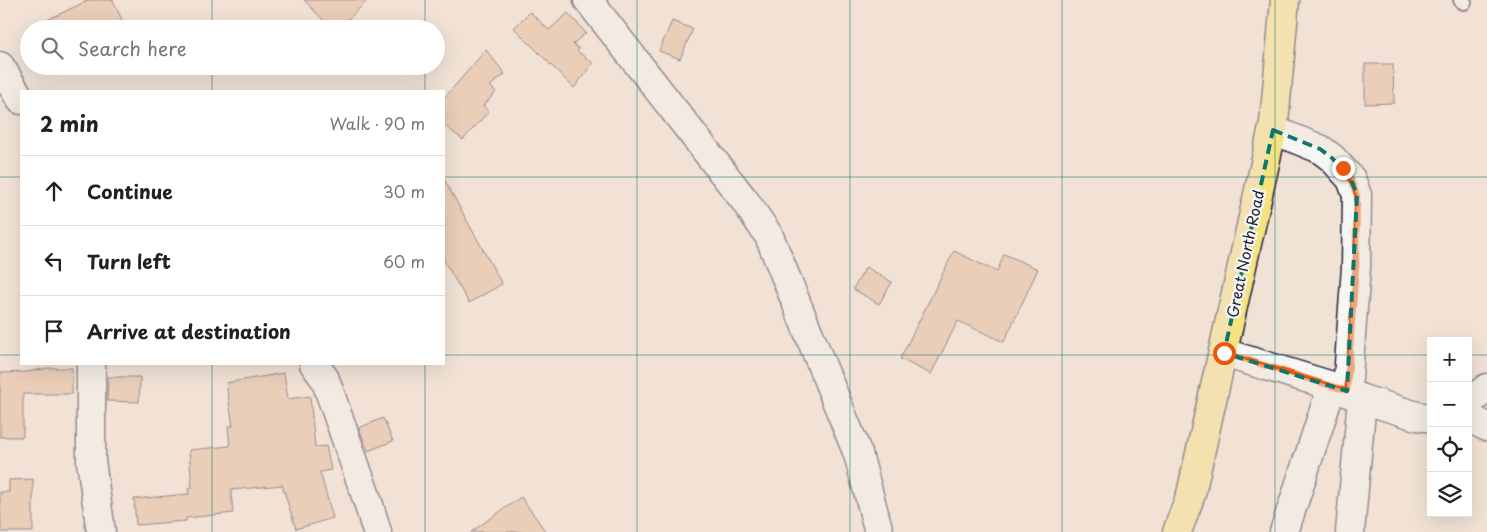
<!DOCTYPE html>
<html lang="en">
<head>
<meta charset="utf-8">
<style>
  body { margin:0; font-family:"Playpen Sans",sans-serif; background:#f2f2f2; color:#202124 }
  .controls { position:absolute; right:15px; bottom:15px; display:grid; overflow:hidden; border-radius:0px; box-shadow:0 5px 20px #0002 }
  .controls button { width:45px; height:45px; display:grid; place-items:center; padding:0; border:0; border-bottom:1px solid #e0e0e0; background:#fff; color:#202124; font:25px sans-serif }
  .stop { position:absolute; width:15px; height:15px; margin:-11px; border:4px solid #ea580c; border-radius:50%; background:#fff }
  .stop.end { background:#ea580c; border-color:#fff; box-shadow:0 1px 5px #0008 }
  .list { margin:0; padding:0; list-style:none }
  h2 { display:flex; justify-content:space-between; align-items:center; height:65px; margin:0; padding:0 20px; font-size:21px }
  h2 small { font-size:16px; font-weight:400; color:#757577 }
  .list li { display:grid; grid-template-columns:32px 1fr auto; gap:15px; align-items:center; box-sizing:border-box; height:70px; padding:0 20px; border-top:1px solid #e0e0e0 }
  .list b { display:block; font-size:19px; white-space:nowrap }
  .list em { font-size:16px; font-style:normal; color:#757577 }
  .icon { flex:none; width:28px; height:28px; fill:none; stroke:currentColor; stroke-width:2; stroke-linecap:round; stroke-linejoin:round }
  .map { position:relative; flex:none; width:1487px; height:532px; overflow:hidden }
  .search { position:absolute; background:#fff; box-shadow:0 5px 20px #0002; left:20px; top:20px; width:425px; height:55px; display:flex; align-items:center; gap:12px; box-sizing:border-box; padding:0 18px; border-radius:28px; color:#757577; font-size:19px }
  .panel { position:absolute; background:#fff; box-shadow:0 5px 20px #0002; left:20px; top:90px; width:425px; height:275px; border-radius:0px }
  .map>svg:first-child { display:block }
</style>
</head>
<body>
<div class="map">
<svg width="1487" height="532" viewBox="0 0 1487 532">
  <rect width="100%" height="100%" fill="#f1e2d6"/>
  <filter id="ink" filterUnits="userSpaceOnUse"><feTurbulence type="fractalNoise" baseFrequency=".02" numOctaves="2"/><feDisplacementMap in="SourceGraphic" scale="10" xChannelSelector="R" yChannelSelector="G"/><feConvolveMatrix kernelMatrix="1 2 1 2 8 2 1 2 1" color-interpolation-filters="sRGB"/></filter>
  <g filter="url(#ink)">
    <g fill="#e5b596" stroke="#22223b">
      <path d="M 89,0 L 113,0 L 126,29 L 28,29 Z"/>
      <path d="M 304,0 L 368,0 L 338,29 L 332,29 Z"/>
      <path d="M 530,12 L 549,30 L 568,13 L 586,33 L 573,44 L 579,49 L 577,51 L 593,63 L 574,88 L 514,28 Z"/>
      <path d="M 672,21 L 693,29 L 680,59 L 659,51 Z"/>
      <path d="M 486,50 L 505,74 L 490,86 L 496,92 L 483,106 L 489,111 L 463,140 L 444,125 L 444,98 Z"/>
      <path d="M 1365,64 L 1393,64 L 1394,103 L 1365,104 Z"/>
      <path d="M 444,179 L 502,284 L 469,303 L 444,261 Z"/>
      <path d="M 954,251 L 997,272 L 1004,254 L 1038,269 L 1004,342 L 958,321 L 931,374 L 900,359 Z"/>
      <path d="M 866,267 L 892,282 L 879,304 L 853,289 Z"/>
      <path d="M 48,368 L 72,368 L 72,394 L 23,394 L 23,437 L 0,437 L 0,373 L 27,372 Z"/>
      <path d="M 284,373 L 288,399 L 310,396 L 315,447 L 326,446 L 331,470 L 320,472 L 333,518 L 296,529 L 282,485 L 231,490 L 233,513 L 186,518 L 186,521 L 136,525 L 134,499 L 189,494 L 188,488 L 192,488 L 189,450 L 230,446 L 228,426 L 233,426 L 226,383 Z"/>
      <path d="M 108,377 L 140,377 L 139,402 L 107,401 Z"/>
      <path d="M 383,418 L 393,441 L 368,451 L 359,428 Z"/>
      <path d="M 33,479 L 33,532 L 1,532 L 0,492 L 9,492 L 9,480 Z"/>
      <path d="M 521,497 L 546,532 L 471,532 Z"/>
    </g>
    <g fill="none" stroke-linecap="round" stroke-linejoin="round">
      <g stroke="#22223b" stroke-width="18">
        <path id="service" d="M 1461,0 L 1464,2"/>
      </g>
      <g stroke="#22223b" stroke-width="31">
        <g id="minor">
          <path d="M 588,0 L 745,201 L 769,236 L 858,454 L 879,532"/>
          <path d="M 0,66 L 21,100"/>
          <path d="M 1273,130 L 1320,149 L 1332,158 L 1351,179 L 1357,195 L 1356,267 L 1347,391"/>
          <path d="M 1224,353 L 1332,386 L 1362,399 L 1417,416 L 1431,418"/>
          <path d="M 91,364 L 91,461 L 101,532"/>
          <path d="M 314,364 L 325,379 L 368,502 L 377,532"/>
          <path d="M 1468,403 L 1487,388"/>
          <path d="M 1468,417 L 1487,427"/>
          <path d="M 1284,532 L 1332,386"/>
          <path d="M 1350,532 L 1362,399"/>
        </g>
      </g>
      <g stroke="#22223b" stroke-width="31">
        <path id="trunk" d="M 1177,532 L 1191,494 L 1274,123 L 1285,0"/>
      </g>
      <use href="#service" stroke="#f6f6f2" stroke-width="14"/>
      <use href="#minor" stroke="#f6f6f2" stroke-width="28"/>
      <use href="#trunk" stroke="#f6e281" stroke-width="28"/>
    </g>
  </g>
  <g fill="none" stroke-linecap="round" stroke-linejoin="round" filter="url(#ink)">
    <path stroke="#ea580c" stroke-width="6" d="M 1224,353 L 1347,391 L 1356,267 L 1357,195 L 1351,180 L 1343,168"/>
  </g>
  <path d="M0 0H1487V532H0ZM 1273,130 L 1320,149 L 1332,158 L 1351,179 L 1357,195 L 1347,391 L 1224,353 Z" fill="#f1e2d6" fill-opacity=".55" fill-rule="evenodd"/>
  <path fill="none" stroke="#0f766e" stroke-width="4" stroke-dasharray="10 6" stroke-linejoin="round" d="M 1273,130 L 1320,149 L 1332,158 L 1351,179 L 1357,195 L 1347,391 L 1224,353 Z"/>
  <path fill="none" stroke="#0f766e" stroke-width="1" stroke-opacity="0.55" d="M 212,0 L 212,29M 425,0 L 425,29M 637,0 L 637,532M 850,0 L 850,532M 1062,0 L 1062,532M 1275,0 L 1275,532M 212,66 L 212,91M 425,66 L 425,91M 0,177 L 21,177M 444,177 L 1487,177M 0,355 L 21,355M 444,355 L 1431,355M 1468,355 L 1487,355M 212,364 L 212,532M 425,364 L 425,532"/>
  <g text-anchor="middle" stroke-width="4.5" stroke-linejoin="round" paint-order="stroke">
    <g font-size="15" fill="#22223b" stroke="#f6f6f2">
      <text transform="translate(1246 254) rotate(-78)" y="5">Great North Road</text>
    </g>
  </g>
</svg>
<div class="controls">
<button>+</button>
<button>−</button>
<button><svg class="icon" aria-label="locate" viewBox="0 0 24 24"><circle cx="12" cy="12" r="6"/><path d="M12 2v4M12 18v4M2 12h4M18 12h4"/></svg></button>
<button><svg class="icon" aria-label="layers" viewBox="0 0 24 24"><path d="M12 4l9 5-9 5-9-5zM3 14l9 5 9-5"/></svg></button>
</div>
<div class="stop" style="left:1224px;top:353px"></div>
<div class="stop end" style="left:1343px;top:168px"></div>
<div class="search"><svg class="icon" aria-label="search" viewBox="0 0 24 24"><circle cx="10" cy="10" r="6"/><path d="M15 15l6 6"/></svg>Search here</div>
<section class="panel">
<h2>2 min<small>Walk · 90 m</small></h2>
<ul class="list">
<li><svg class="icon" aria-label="ahead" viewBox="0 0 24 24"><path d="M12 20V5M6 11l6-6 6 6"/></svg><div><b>Continue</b></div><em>30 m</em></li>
<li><svg class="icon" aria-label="left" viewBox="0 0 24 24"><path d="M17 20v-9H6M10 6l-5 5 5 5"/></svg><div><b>Turn left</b></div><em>60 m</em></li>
<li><svg class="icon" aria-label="arrive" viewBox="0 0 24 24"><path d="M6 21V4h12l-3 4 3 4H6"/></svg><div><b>Arrive at destination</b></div></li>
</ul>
</section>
</div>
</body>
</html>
